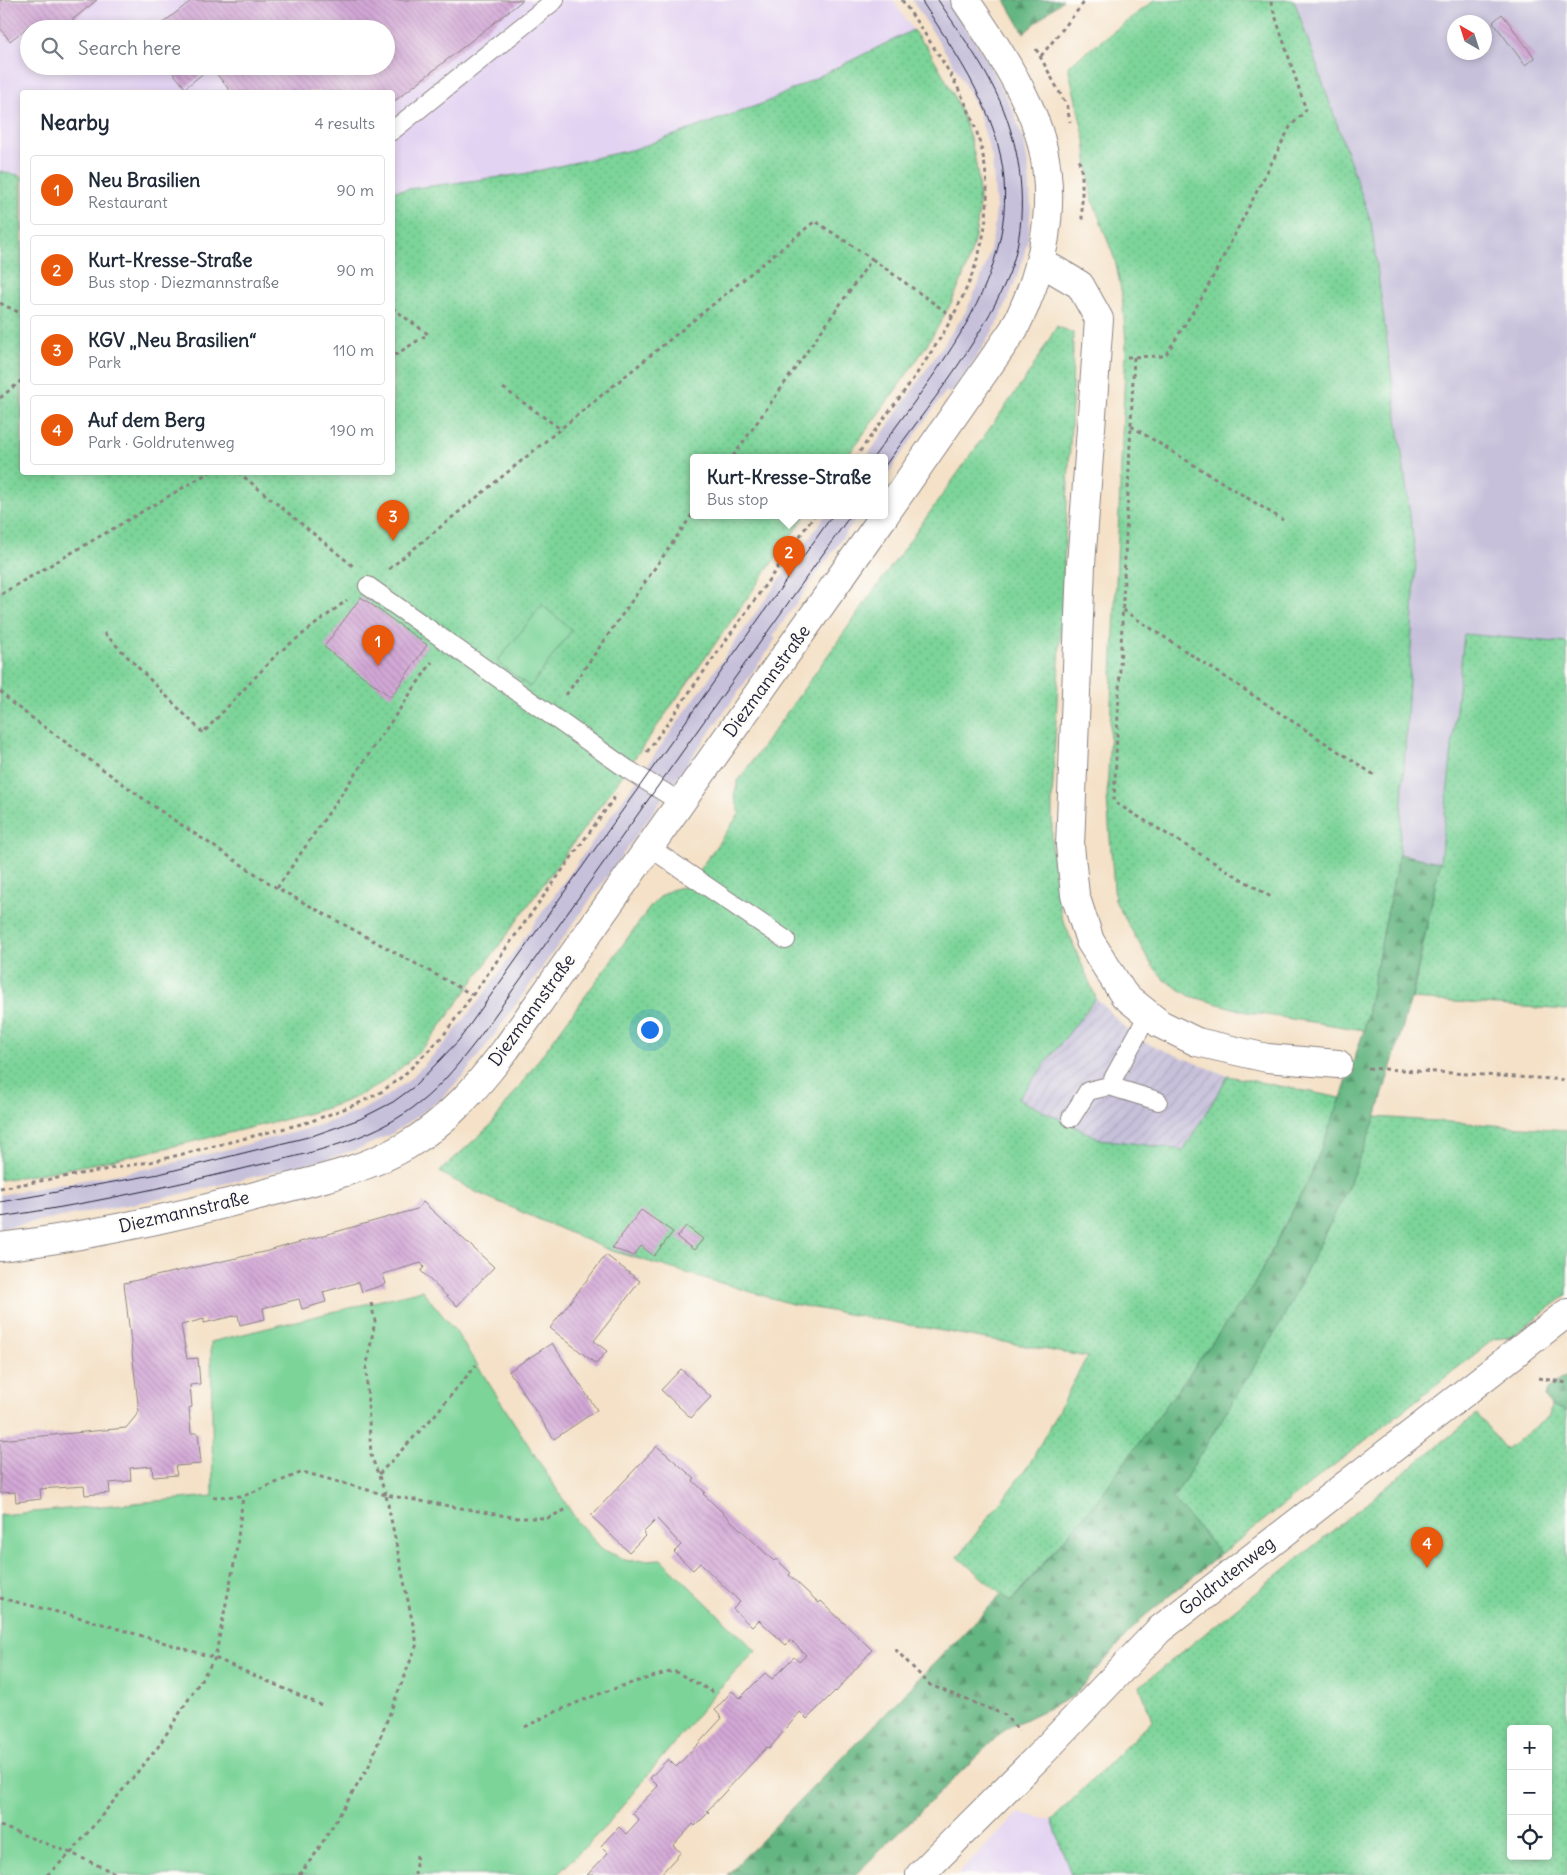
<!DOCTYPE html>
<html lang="en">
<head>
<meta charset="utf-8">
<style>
  body { margin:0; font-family:Delius,sans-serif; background:#f2f2f3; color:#1f2937 }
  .controls { position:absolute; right:15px; bottom:15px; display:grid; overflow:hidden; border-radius:5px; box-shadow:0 2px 8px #0003 }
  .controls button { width:45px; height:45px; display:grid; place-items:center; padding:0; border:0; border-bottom:1px solid #e0e1e3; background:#fff; color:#1f2937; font:25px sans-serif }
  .compass { position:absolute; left:1447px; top:15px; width:45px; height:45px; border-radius:50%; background:#fff; box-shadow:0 2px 8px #0003; rotate:321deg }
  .you { position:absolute; left:649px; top:1029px; width:18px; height:18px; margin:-12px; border:4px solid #fff; border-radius:50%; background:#1a73e8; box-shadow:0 0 0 8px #1a73e833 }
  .badge { display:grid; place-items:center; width:32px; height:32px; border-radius:50%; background:#ea580c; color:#fff; font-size:16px; font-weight:700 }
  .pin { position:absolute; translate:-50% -41px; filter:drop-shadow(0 1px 2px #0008) }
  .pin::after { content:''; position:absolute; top:26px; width:18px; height:15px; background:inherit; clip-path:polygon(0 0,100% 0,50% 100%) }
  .popup { position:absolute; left:690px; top:454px; width:198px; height:65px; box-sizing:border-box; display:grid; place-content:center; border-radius:5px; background:#fff; filter:drop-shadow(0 1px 4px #0005); font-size:16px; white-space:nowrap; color:#747a83 }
  .popup b { font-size:19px; color:#1f2937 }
  .popup::after { content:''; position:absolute; left:50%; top:100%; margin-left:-10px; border:10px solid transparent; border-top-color:#fff }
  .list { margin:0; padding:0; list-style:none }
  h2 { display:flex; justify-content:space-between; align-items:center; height:65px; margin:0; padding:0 20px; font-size:21px }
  h2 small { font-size:16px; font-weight:400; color:#747a83 }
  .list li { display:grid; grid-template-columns:32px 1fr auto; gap:15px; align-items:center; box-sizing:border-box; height:70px; margin:0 10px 10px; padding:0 10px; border:1px solid #e0e1e3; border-radius:5px }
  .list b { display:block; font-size:19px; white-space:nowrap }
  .list p { margin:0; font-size:16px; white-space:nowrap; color:#747a83 }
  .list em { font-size:16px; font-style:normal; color:#747a83 }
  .icon { flex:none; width:28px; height:28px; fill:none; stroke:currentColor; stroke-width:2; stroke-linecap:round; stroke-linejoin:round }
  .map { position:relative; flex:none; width:1567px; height:1875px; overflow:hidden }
  .search { position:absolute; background:#fff; box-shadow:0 2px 8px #0003; left:20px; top:20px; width:375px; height:55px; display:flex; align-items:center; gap:12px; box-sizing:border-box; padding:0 18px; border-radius:28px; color:#747a83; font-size:19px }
  .panel { position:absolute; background:#fff; box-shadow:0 2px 8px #0003; left:20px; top:90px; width:375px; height:385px; border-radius:5px }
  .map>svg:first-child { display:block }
</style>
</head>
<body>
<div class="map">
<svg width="1567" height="1875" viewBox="0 0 1567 1875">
  <defs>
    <pattern id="industrial-furrows" width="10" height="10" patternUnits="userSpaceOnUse" patternTransform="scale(1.25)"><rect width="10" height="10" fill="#c6c0da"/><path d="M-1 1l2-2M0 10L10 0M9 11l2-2" fill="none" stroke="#aaa5bc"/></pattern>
    <pattern id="grass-dots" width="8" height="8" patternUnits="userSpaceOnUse" patternTransform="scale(1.25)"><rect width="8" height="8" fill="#7bd499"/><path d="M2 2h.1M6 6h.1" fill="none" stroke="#6ab685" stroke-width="1.8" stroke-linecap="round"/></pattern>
    <pattern id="forest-firs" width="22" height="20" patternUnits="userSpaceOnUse" patternTransform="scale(1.25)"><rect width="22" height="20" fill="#64b681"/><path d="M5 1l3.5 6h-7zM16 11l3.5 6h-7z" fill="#52946b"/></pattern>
    <pattern id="building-back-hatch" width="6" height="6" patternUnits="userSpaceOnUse" patternTransform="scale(1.25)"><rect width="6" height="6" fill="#d2a7d5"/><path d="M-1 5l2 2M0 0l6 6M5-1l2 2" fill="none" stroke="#b48fb8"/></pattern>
  </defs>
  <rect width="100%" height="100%" fill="#fdfcf7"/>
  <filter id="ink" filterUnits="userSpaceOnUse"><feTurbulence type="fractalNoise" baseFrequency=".02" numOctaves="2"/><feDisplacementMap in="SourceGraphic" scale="10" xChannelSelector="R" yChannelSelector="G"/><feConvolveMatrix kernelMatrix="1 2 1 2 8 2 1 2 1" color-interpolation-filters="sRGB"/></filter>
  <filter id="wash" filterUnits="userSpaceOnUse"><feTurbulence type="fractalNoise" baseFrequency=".0096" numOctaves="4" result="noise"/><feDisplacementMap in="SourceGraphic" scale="20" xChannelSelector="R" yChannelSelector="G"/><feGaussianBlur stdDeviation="1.12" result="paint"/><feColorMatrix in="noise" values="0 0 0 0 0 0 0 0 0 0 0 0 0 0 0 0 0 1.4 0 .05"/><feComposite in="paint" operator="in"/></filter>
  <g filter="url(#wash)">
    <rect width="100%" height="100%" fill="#f4e1c7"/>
    <g fill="#e3d3f2" fill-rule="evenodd">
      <path d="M 0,0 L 893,0 L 913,30 L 767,102 L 635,149 L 523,174 L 393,191 L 392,92 L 22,92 L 22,176 L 0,171 ZM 29,29 L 386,29 L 386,66 L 29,66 Z"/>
      <path d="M 1019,1813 L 1052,1820 L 1071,1875 L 957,1875 Z"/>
    </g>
    <path fill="url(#industrial-furrows)" d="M 1096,998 L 1136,1039 L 1228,1076 L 1184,1150 L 1100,1139 L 1017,1099 Z"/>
    <g fill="#c6c0da" fill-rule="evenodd">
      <path d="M 912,0 L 948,0 L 989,63 L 1014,113 L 1025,145 L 1029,173 L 1031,207 L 1028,238 L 1021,267 L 999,321 L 967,372 L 950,394 L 946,391 L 884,479 L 884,458 L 866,458 L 965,313 L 978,286 L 987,262 L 993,236 L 996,209 L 992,157 L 978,111 L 956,68 Z"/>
      <path d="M 1294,0 L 1567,0 L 1567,643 L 1464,634 L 1440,862 L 1399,854 L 1416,560 L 1314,58 ZM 1454,22 L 1484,22 L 1484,52 L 1454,52 Z"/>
      <path d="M 825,516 L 858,516 L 773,636 L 776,638 L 769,649 L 492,1038 L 464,1075 L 440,1100 L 393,1133 L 361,1148 L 320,1161 L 164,1198 L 0,1228 L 0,1195 L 157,1167 L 311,1128 L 360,1111 L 385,1097 L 408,1081 L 448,1040 L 481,998 Z"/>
    </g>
    <g fill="url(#grass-dots)" stroke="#4e7b6a" fill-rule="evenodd">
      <path d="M 1155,0 L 1294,0 L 1371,222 L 1416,560 L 1399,854 L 1364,1030 L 1247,1012 L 1190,996 L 1165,980 L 1151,964 L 1115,901 L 1107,799 L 1126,342 L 1122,295 L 1115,260 L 1091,196 L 1085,140 L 1068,66 Z"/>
      <path d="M 913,30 L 923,44 L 924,43 C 1040,221 952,311 846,458 L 694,458 L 694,516 L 805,516 L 627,769 L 432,1038 C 415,1056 396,1074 375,1087 C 335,1110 289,1118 245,1129 C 164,1149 83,1168 0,1180 L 0,171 L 22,176 L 22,472 L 392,472 L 393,191 L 523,174 L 635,149 L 767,102 Z"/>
      <path d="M 1057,326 L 1073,333 L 1072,405 L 1052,800 L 1052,853 L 1061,915 L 1096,998 L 1018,1099 L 1100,1139 L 1184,1150 L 1228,1076 L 1341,1098 L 1310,1177 L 1254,1285 L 1096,1502 L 1010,1602 L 958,1557 L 1029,1465 L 1087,1357 L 792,1304 L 609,1250 L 478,1193 L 439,1172 L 491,1125 L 651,906 C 662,894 671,887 687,887 L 740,813 L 734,796 L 738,781 L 1030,372 Z"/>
      <path d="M 1464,634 L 1567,643 L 1567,1010 L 1412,999 L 1440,862 Z"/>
      <path d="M 1376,1117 L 1567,1130 L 1567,1295 L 1511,1337 L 1494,1339 L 1221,1554 L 1173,1499 L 1279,1326 L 1347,1189 Z"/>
      <path d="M 1551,1405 L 1567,1412 L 1567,1875 L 1071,1875 L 1052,1820 L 1152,1720 L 1140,1686 L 1477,1414 L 1506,1450 L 1549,1416 ZM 1511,1729 L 1548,1729 L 1548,1856 L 1511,1856 Z"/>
    </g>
    <g fill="url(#forest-firs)" stroke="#436c5e">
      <path d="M 1005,0 L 1063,0 L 1024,33 Z"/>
      <path d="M 1399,854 L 1440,862 L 1411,999 L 1376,1117 L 1347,1189 L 1279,1326 L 1173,1499 L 1221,1554 L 1141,1619 L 1074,1696 L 1005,1729 L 855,1875 L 727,1875 L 1002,1594 L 1011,1602 L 1096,1502 L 1254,1285 L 1310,1177 L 1341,1098 L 1364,1030 Z"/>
      <path d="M 1567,1376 L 1567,1412 L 1551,1405 L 1545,1397 L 1547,1389 Z"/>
    </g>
    <g fill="#7bd499" stroke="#4e7b6a">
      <path d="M 542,605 L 572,630 L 530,687 L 497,662 Z"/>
      <path d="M 422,1290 L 456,1332 L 577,1521 L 602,1549 L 628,1561 L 661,1559 L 756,1651 L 715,1693 L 605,1827 L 557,1875 L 0,1875 L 0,1515 L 213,1496 L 211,1342 Z"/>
    </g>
    <g id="blocks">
      <g fill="url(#building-back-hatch)">
        <path d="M 0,0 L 97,0 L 61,29 L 40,29 L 34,22 L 10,41 L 0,28 Z"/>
        <path d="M 192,0 L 523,0 L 392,103 L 392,92 L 231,92 L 211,67 L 185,88 L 168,66 L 386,66 L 386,29 L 155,29 Z"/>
        <path d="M 1502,14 L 1535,58 L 1525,65 L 1493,22 Z"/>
        <path d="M 361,597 L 427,645 L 391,697 L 324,647 Z"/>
        <path d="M 423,1202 L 494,1267 L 457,1306 L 421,1271 L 424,1267 L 421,1263 L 383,1274 L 386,1284 L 362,1292 L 359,1282 L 323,1292 L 326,1302 L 302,1309 L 299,1299 L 263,1308 L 265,1319 L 240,1325 L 238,1315 L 204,1323 L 204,1319 L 181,1325 L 187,1359 L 198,1358 L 200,1384 L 190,1385 L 192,1407 L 189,1408 L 191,1433 L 198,1433 L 201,1464 L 175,1466 L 177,1475 L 153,1477 L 152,1466 L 130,1468 L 131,1481 L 109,1483 L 110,1493 L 85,1495 L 84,1486 L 40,1489 L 41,1499 L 16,1502 L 15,1492 L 0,1493 L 0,1440 L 126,1428 L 139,1412 L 124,1283 L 268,1251 L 417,1209 Z"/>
        <path d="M 641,1210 L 673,1232 L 654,1256 L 641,1246 L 634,1256 L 612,1248 Z"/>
        <path d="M 686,1226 L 703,1239 L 694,1250 L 677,1237 Z"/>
        <path d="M 606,1255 L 640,1281 L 594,1341 L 607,1351 L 596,1364 L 550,1328 Z"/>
        <path d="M 552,1343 L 597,1410 L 554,1439 L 509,1371 Z"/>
        <path d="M 681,1369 L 711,1397 L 691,1418 L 661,1390 Z"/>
        <path d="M 657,1446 L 695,1479 L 693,1481 L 705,1492 L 703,1494 L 774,1561 L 776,1559 L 791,1573 L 789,1575 L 819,1603 L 821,1601 L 872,1650 L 836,1692 L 835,1691 L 807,1719 L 800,1712 L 769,1749 L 767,1747 L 707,1811 L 709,1812 L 695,1826 L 693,1824 L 673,1846 L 681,1852 L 660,1875 L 587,1875 L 608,1853 L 601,1846 L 610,1836 L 619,1827 L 626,1834 L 639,1820 L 632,1813 L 658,1786 L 650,1778 L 668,1759 L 676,1767 L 699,1743 L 722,1718 L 715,1710 L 732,1691 L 740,1698 L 765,1673 L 772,1679 L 794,1657 L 799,1662 L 806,1655 L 791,1640 L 786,1645 L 759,1620 L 752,1627 L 733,1609 L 740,1602 L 700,1563 L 693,1570 L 674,1552 L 681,1545 L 657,1519 L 643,1533 L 646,1535 L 629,1552 L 591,1516 Z"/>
      </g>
    </g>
  </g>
  <g filter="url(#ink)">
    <use href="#blocks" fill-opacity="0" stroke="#8b8281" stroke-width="1"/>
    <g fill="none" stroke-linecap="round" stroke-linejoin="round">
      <g stroke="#8b8281" stroke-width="20">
        <g id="service">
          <path d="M 392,131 L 555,0"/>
          <path d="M 368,586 L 627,769 L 680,802"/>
          <path d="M 649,847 L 786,940"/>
          <path d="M 1109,1086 L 1158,1101"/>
          <path d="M 1071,1118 L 1088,1091 L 1109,1086 L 1148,1015"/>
        </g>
      </g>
      <g stroke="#8b8281" stroke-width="30">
        <g id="minor">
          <path d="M 1041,262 L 1080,285 L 1099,319 L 1081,565 L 1070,846 L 1075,895 L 1090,941 L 1124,995 L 1160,1024 L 1197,1042 L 1267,1058 L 1338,1064"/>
          <path d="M 920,1875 L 1041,1754 L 1159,1630 L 1567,1313"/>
        </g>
      </g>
      <g stroke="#8b8281" stroke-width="30">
        <g id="tertiary">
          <path d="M 884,516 L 1014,329 C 1050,260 1062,177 1028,105 C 1011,68 988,34 965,0"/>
          <path d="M 0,1247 C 92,1236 185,1215 274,1191 C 319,1180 366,1169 406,1146 C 448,1121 477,1087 506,1049 L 884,516"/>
        </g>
      </g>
      <g stroke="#8b8281" stroke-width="3" stroke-dasharray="4 4" stroke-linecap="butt">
        <path d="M 1036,49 L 1067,106 L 1070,122"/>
        <path d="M 1041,56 L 1086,0"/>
        <path d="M 1079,160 L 1082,174 L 1082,219 L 1079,222"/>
        <path d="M 872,259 L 953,317"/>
        <path d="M 0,303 L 22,314"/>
        <path d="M 392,308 L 428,334 L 392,357"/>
        <path d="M 1127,357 L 1165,356 L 1203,296 L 1290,127 L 1306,110 L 1270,0"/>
        <path d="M 1134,357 L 1114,802 L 1271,897"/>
        <path d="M 503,388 L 562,430"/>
        <path d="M 0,398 L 22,380"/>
        <path d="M 1131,426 L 1283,520"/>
        <path d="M 855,458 C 932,351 1030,247 967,107 C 950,68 925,35 902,0"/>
        <path d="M 238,472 L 353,566"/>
        <path d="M 389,569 L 815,221 L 872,259 L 732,458"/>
        <path d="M 1,594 L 210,472"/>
        <path d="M 1123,610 L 1376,776"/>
        <path d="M 104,633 L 203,733 L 278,653 L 347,600"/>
        <path d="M 0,691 L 13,704 L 159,810 L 277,888 L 473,995"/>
        <path d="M 566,695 L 694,512"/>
        <path d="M 647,752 L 814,516"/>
        <path d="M 277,888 L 432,662"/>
        <path d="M 1368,1068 L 1567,1080"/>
        <path d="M 0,1188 L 155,1161 L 309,1122 L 357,1104 L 381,1092 L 403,1076 L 443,1036 L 617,794"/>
        <path d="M 371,1303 L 375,1321 L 366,1369 L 371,1455 L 386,1495"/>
        <path d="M 1538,1378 L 1567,1383"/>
        <path d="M 379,1474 L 434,1416 L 476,1365"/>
        <path d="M 213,1497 L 243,1496 L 303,1472 L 386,1495"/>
        <path d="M 0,1598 L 86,1619 L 215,1658 L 321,1705"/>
        <path d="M 895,1649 L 930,1685 L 1005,1715 L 1019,1731"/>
        <path d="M 525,1727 C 572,1702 623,1684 674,1671 L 715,1693"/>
        <path d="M 0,1826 L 71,1853 L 119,1875"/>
        <path d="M 47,1875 L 71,1853 L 158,1747 L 215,1658 L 236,1554 L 243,1496"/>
        <path d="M 299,1875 L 316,1853 L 369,1766 L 417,1644 L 386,1495 L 518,1518 L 548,1518 L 569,1508"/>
        <path d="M 415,1875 L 417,1853"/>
      </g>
      <use href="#service" stroke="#fff" stroke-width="18"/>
      <use href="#minor" stroke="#fff" stroke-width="28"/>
      <use href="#tertiary" stroke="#fff" stroke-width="28"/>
      <g stroke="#22223b" stroke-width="1">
        <path d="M 873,458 C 950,351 1049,244 983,104 C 966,67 943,34 921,0"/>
        <path d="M 884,467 C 928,406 980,344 1009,274 C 1027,228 1024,171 1009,125 C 995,80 964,39 938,0"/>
        <path d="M 0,1202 L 159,1174 L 312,1136 L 360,1119 L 393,1102 L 415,1086 L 459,1040 L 832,516"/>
        <path d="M 0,1217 C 82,1205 162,1188 242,1169 C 299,1155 358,1145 407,1112 C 436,1093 457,1066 478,1039 L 850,516"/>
      </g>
    </g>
  </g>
  <g text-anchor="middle" stroke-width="5" stroke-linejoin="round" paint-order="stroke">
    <g font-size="18" fill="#22223b" stroke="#fdfcf7">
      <text transform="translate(767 681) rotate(-54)" y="6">Diezmannstraße</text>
      <text transform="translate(532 1010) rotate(-54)" y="6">Diezmannstraße</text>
      <text transform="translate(184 1212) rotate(-13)" y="6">Diezmannstraße</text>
      <text transform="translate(1227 1576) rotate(-38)" y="6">Goldrutenweg</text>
    </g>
  </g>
</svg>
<div class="controls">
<button>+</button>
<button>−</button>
<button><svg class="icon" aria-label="locate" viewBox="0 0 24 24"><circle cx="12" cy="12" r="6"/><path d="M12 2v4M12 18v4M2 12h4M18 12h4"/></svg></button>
</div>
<svg class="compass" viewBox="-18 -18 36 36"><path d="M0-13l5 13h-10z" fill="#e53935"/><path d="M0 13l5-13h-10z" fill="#747a83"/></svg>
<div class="you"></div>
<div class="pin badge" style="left:378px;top:666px">1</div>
<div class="pin badge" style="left:789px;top:577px">2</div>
<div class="popup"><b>Kurt-Kresse-Straße</b>Bus stop</div>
<div class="pin badge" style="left:393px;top:541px">3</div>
<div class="pin badge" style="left:1427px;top:1568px">4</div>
<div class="search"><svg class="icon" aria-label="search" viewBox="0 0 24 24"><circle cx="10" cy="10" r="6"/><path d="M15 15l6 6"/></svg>Search here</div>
<section class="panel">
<h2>Nearby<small>4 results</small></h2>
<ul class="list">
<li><span class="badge">1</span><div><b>Neu Brasilien</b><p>Restaurant</p></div><em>90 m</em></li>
<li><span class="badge">2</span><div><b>Kurt-Kresse-Straße</b><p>Bus stop · Diezmannstraße</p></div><em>90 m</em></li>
<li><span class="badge">3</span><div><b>KGV „Neu Brasilien“</b><p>Park</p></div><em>110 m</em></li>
<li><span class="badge">4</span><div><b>Auf dem Berg</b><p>Park · Goldrutenweg</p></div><em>190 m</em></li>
</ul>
</section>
</div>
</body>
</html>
